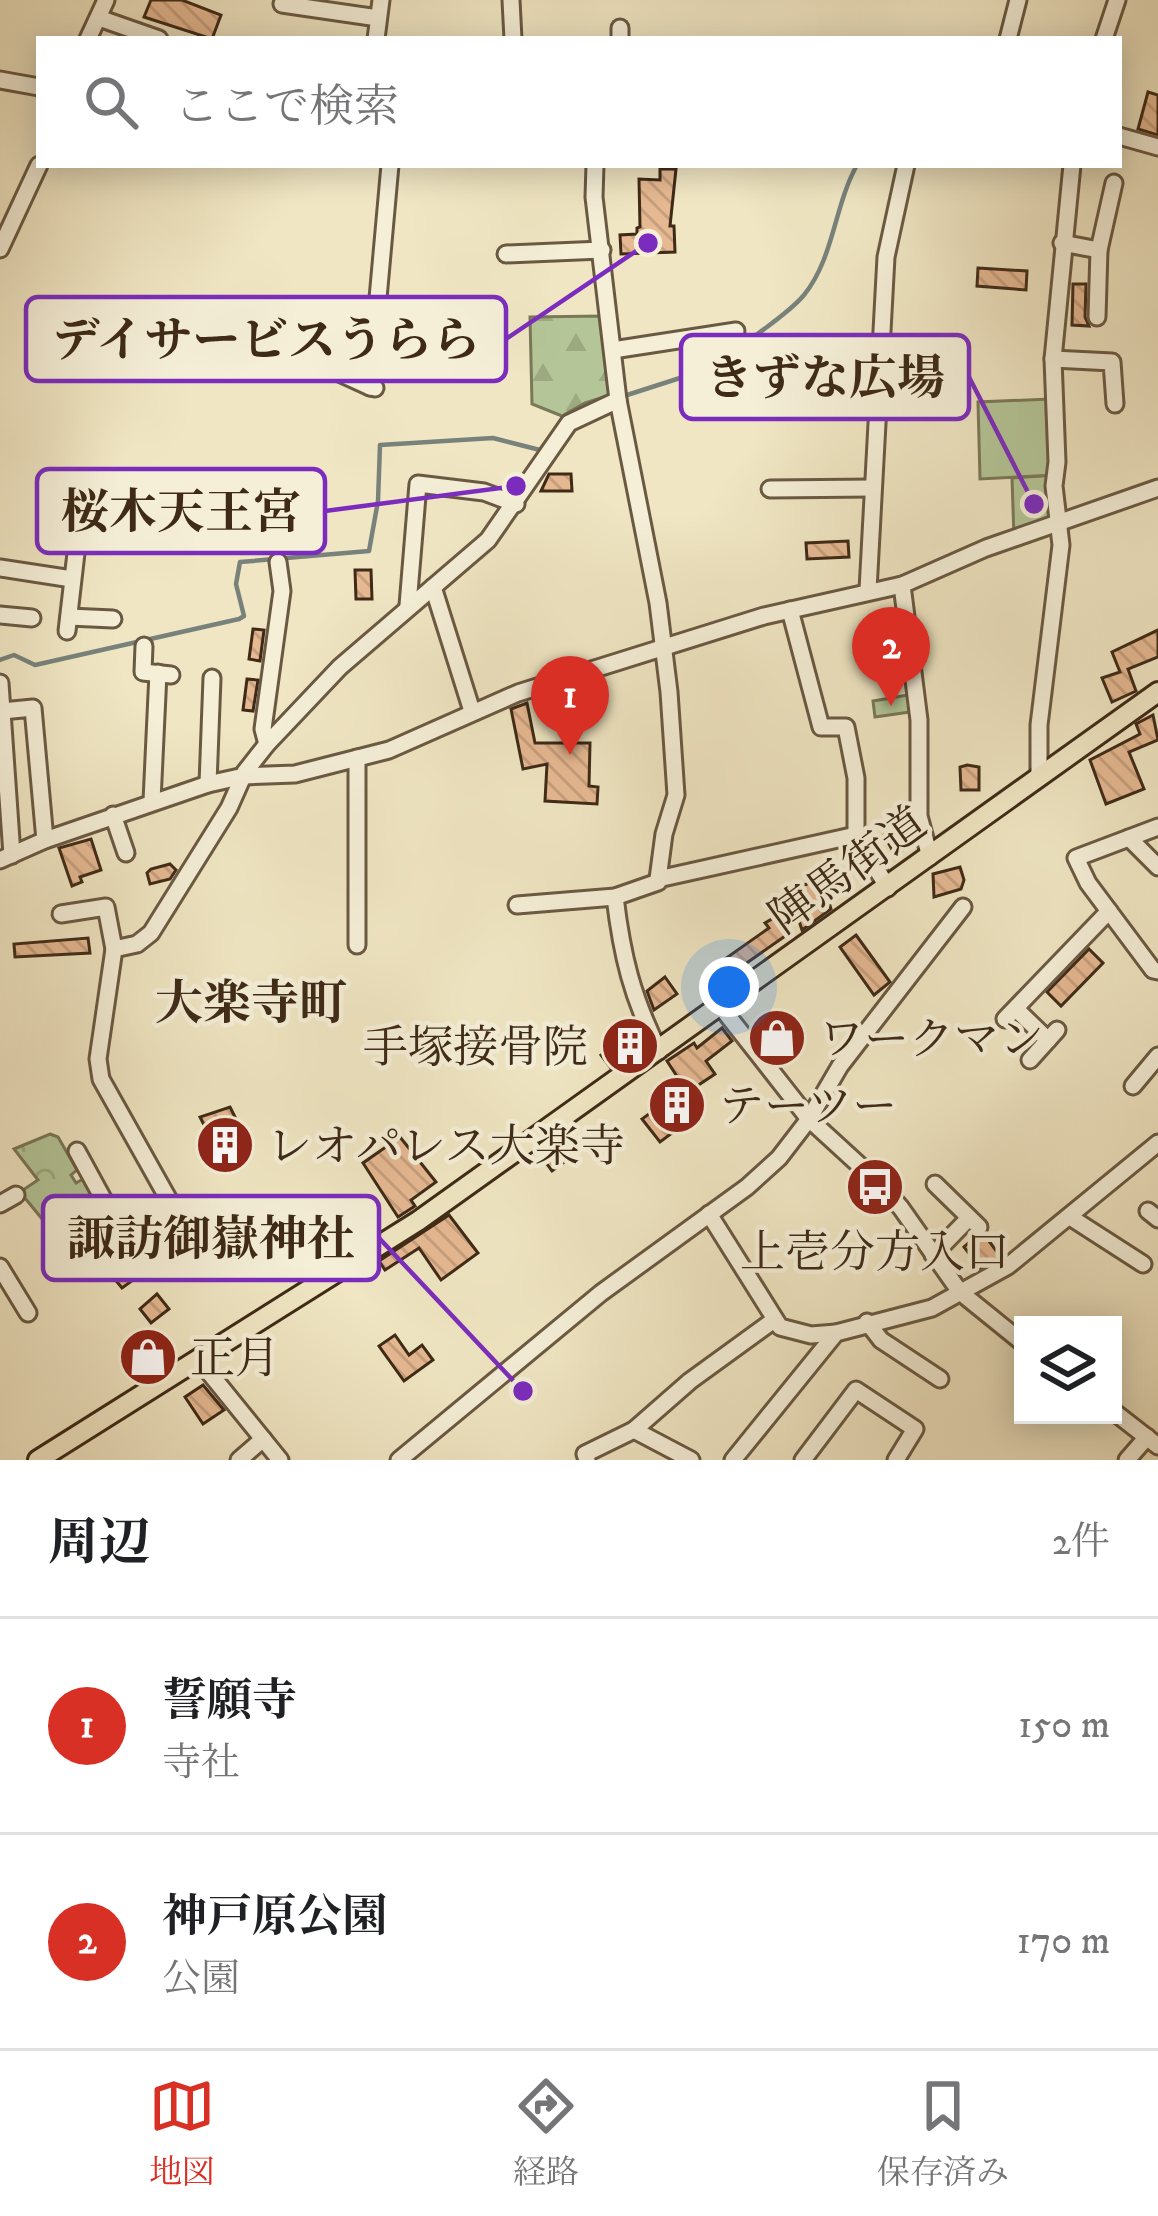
<!DOCTYPE html>
<html lang="ja">
<head>
<meta charset="utf-8">
<style>
  body { margin:0; font-family:"IM FELL DW Pica","Noto Serif JP",serif; background:#f2f2f2; color:#202124 }
  .controls { position:absolute; right:36px; bottom:36px; display:grid; overflow:hidden; border-radius:0px; box-shadow:0 6px 30px #0003 }
  .controls button { width:108px; height:108px; display:grid; place-items:center; padding:0; border:0; border-bottom:3px solid #e0e0e0; background:#fff; color:#202124; font:60px sans-serif }
  .you { position:absolute; left:729px; top:987px; width:42px; height:42px; margin:-30px; border:9px solid #fff; border-radius:50%; background:#1a73e8; box-shadow:0 0 0 18px #1a73e833 }
  .badge { display:grid; place-items:center; width:78px; height:78px; border-radius:50%; background:#d93025; color:#fff; font-size:39px; font-weight:700 }
  .pin { position:absolute; translate:-50% -99px; filter:drop-shadow(0 3px 6px #0008) }
  .pin::after { content:''; position:absolute; top:63px; width:42px; height:36px; background:inherit; clip-path:polygon(0 0,100% 0,50% 100%) }
  .list { margin:0; padding:0; list-style:none }
  h2 { display:flex; justify-content:space-between; align-items:center; height:156px; margin:0; padding:0 48px; font-size:51px }
  h2 small { font-size:39px; font-weight:400; color:#757577 }
  .list li { display:grid; grid-template-columns:78px 1fr auto; gap:36px; align-items:center; box-sizing:border-box; height:216px; padding:0 48px; border-top:3px solid #e0e0e0 }
  .list b { display:block; font-size:45px; white-space:nowrap }
  .list p { margin:0; font-size:39px; white-space:nowrap; color:#757577 }
  .list em { font-size:39px; font-style:normal; color:#757577 }
  .icon { flex:none; width:66px; height:66px; fill:none; stroke:currentColor; stroke-width:2; stroke-linecap:round; stroke-linejoin:round }
  .map { position:relative; flex:none; width:1158px; height:1460px; overflow:hidden }
  .search { position:absolute; background:#fff; box-shadow:0 6px 30px #0003; left:36px; right:36px; top:36px; height:132px; display:flex; align-items:center; gap:30px; box-sizing:border-box; padding:0 42px; border-radius:0px; color:#757577; font-size:45px }
  .sheet { height:588px; background:#fff }
  nav { display:flex; justify-content:space-around; align-items:center; box-sizing:border-box; height:168px; border-top:3px solid #e0e0e0; background:#fff; font-size:33px; color:#757577 }
  nav a { display:grid; justify-items:center; gap:6px }
  nav .on { color:#d93025 }
  .map>svg:first-child { display:block }
</style>
</head>
<body>
<div class="map">
<svg width="1158" height="1460" viewBox="0 0 1158 1460">
  <defs>
    <pattern id="forest-firs" width="22" height="20" patternUnits="userSpaceOnUse" patternTransform="scale(3)"><rect width="22" height="20" fill="#b4c698"/><path d="M5 1l3.5 6h-7zM16 11l3.5 6h-7z" fill="#9caa82"/></pattern>
    <pattern id="park-crowns" width="20" height="18" patternUnits="userSpaceOnUse" patternTransform="scale(3)"><rect width="20" height="18" fill="#b4c698"/><path d="M2 6a3 3 0 1 1 6 0M12 15a3 3 0 1 1 6 0" fill="none" stroke="#9caa82"/></pattern>
    <pattern id="building-back-hatch" width="6" height="6" patternUnits="userSpaceOnUse" patternTransform="scale(3)"><rect width="6" height="6" fill="#e6b992"/><path d="M-1 5l2 2M0 0l6 6M5-1l2 2" fill="none" stroke="#c69f7d"/></pattern>
  </defs>
  <rect width="100%" height="100%" fill="#f0e6c3"/>
  <filter id="stains"><feTurbulence type="fractalNoise" baseFrequency=".00167" numOctaves="4"/><feColorMatrix values="0 0 0 0 .2 0 0 0 0 .09 0 0 0 0 .02 0 0 0 .5 -.17"/></filter>
  <radialGradient id="worn" r=".72"><stop offset=".6" stop-color="#630" stop-opacity="0"/><stop offset="1" stop-color="#630" stop-opacity=".3"/></radialGradient>
  <path fill="url(#forest-firs)" stroke="#797858" stroke-width="3" d="M 602,316 L 610,395 L 585,403 L 562,416 L 532,404 L 530,317 Z"/>
  <g fill="url(#park-crowns)" stroke="#797858" stroke-width="3">
    <path d="M 1055,475 L 1057,523 L 1014,538 L 1012,478 Z"/>
    <path d="M 908,695 L 910,712 L 875,717 L 873,701 Z"/>
    <path d="M 50,1134 L 58,1137 L 77,1170 L 71,1175 L 76,1183 L 83,1179 L 120,1245 L 84,1270 L 20,1192 L 38,1180 L 14,1149 Z"/>
  </g>
  <path fill="#b4c698" stroke="#797858" stroke-width="3" d="M 1049,399 L 1055,475 L 980,479 L 978,402 Z"/>
  <g fill="none" stroke-linecap="round" stroke-linejoin="round">
    <g stroke="#78827b" stroke-width="4.5">
      <path d="M 746,343 C 764,328 789,313 804,295 C 834,258 834,206 857,165"/>
      <path d="M 624,396 L 680,378 L 741,346"/>
      <path d="M 0,660 L 14,655 L 35,665 L 239,619 L 244,616 L 236,584 L 240,562 L 369,551 L 378,501 L 380,445 L 493,438 L 540,450 L 567,415 L 608,397"/>
    </g>
  </g>
  <g fill="url(#building-back-hatch)" stroke="#3e2a17" stroke-width="3">
    <path d="M 151,0 L 182,0 L 221,15 L 212,39 L 144,17 Z"/>
    <path d="M 1148,92 L 1158,95 L 1158,135 L 1138,129 Z"/>
    <path d="M 660,169 L 676,169 L 670,226 L 674,226 L 675,252 L 621,254 L 620,235 L 637,234 L 637,228 L 640,227 L 639,179 L 660,180 Z"/>
    <path d="M 978,268 L 1027,271 L 1026,290 L 977,286 Z"/>
    <path d="M 1073,284 L 1086,284 L 1085,317 L 1089,326 L 1072,325 Z"/>
    <path d="M 549,474 L 571,474 L 572,491 L 541,491 Z"/>
    <path d="M 848,541 L 849,557 L 807,559 L 806,543 Z"/>
    <path d="M 355,570 L 371,570 L 372,599 L 356,599 Z"/>
    <path d="M 253,629 L 264,630 L 260,661 L 249,659 Z"/>
    <path d="M 1158,630 L 1158,657 L 1128,669 L 1136,691 L 1112,702 L 1102,678 L 1120,672 L 1112,652 Z"/>
    <path d="M 247,679 L 258,680 L 253,711 L 243,710 Z"/>
    <path d="M 527,703 L 535,743 L 590,743 L 589,786 L 598,787 L 597,804 L 545,801 L 547,764 L 523,769 L 511,709 Z"/>
    <path d="M 1153,715 L 1158,740 L 1129,752 L 1144,789 L 1106,804 L 1090,760 L 1140,734 L 1136,724 Z"/>
    <path d="M 967,765 L 979,767 L 979,790 L 961,790 L 960,767 Z"/>
    <path d="M 904,824 L 909,826 L 914,844 L 895,855 L 884,835 Z"/>
    <path d="M 91,839 L 101,870 L 80,877 L 82,882 L 72,886 L 59,848 Z"/>
    <path d="M 170,864 L 176,870 L 170,879 L 150,884 L 147,873 L 151,869 Z"/>
    <path d="M 960,867 L 964,880 L 961,889 L 934,897 L 933,874 Z"/>
    <path d="M 822,879 L 831,909 L 802,930 L 789,890 Z"/>
    <path d="M 777,916 L 788,934 L 731,974 L 722,961 L 769,928 L 765,923 Z"/>
    <path d="M 856,935 L 890,982 L 874,995 L 840,947 Z"/>
    <path d="M 88,938 L 90,953 L 15,957 L 14,944 Z"/>
    <path d="M 1089,949 L 1103,963 L 1061,1006 L 1047,992 Z"/>
    <path d="M 665,977 L 677,994 L 654,1010 L 647,991 Z"/>
    <path d="M 782,1012 L 803,1040 L 778,1060 L 756,1032 Z"/>
    <path d="M 722,1028 L 732,1041 L 706,1061 L 715,1074 L 685,1094 L 699,1113 L 660,1142 L 642,1119 L 671,1098 L 664,1089 L 678,1078 L 667,1061 L 694,1043 L 697,1048 Z"/>
    <path d="M 634,1033 L 642,1044 L 610,1067 L 601,1055 Z"/>
    <path d="M 230,1107 L 239,1125 L 229,1130 L 243,1159 L 226,1168 L 200,1117 Z"/>
    <path d="M 400,1137 L 436,1182 L 411,1200 L 415,1206 L 398,1217 L 363,1163 Z"/>
    <path d="M 568,1138 L 578,1152 L 552,1171 L 542,1157 Z"/>
    <path d="M 449,1215 L 478,1253 L 441,1280 L 419,1248 L 385,1270 L 379,1261 Z"/>
    <path d="M 986,1237 L 1000,1256 L 980,1268 L 964,1247 L 974,1238 Z"/>
    <path d="M 131,1263 L 140,1275 L 122,1288 L 113,1277 Z"/>
    <path d="M 157,1294 L 169,1309 L 151,1323 L 140,1309 Z"/>
    <path d="M 395,1335 L 409,1355 L 422,1345 L 433,1360 L 404,1381 L 379,1346 Z"/>
    <path d="M 148,1340 L 165,1362 L 149,1374 L 132,1353 Z"/>
    <path d="M 203,1385 L 224,1410 L 203,1424 L 185,1397 Z"/>
  </g>
  <g fill="none" stroke-linecap="round" stroke-linejoin="round">
    <g stroke="#6a5942" stroke-width="21">
      <g id="minor">
        <path d="M 511,0 L 513,39"/>
        <path d="M 282,4 L 378,18"/>
        <path d="M 99,18 L 159,39"/>
        <path d="M 88,39 L 106,0"/>
        <path d="M 376,39 L 381,0"/>
        <path d="M 620,39 L 620,28"/>
        <path d="M 1008,39 L 1018,0"/>
        <path d="M 1104,39 L 1117,0"/>
        <path d="M 0,80 L 39,87"/>
        <path d="M 1119,136 L 1158,147"/>
        <path d="M 595,165 L 594,197 L 618,400 L 658,603 L 669,692 L 676,795 L 664,834 L 658,879"/>
        <path d="M 1062,243 L 1099,250"/>
        <path d="M 0,249 L 39,165"/>
        <path d="M 506,254 L 602,250"/>
        <path d="M 1097,317 L 1099,250 L 1114,183"/>
        <path d="M 613,350 L 736,331"/>
        <path d="M 291,351 L 370,387"/>
        <path d="M 1053,359 L 1112,362 L 1115,404"/>
        <path d="M 375,388 L 370,387 L 390,165"/>
        <path d="M 770,489 L 873,488"/>
        <path d="M 0,568 L 72,579"/>
        <path d="M 902,585 L 919,720 L 919,816 L 930,857"/>
        <path d="M 433,587 L 472,711"/>
        <path d="M 868,590 L 886,257 L 906,165"/>
        <path d="M 408,605 L 418,484 L 484,492 L 516,504"/>
        <path d="M 790,610 L 821,727 L 846,727 L 856,778 L 856,835"/>
        <path d="M 0,615 L 32,618"/>
        <path d="M 69,617 L 113,619"/>
        <path d="M 67,631 L 76,553"/>
        <path d="M 144,646 L 143,672 L 171,675"/>
        <path d="M 0,683 L 12,855"/>
        <path d="M 2,711 L 33,708 L 45,840"/>
        <path d="M 267,744 L 263,729 L 282,591 L 278,562"/>
        <path d="M 1039,778 L 1039,725 L 1061,545 L 1054,486 L 1057,462 L 1053,359 L 1072,165"/>
        <path d="M 208,784 L 212,678"/>
        <path d="M 152,801 L 158,673"/>
        <path d="M 113,815 L 126,853"/>
        <path d="M 1158,827 L 1076,858 L 1088,883 L 1153,970 L 1158,971"/>
        <path d="M 1129,838 L 1158,867"/>
        <path d="M 0,860 L 45,840 L 208,784 L 244,776 L 295,774 L 389,750 L 518,693 L 764,616 L 902,585 L 986,548 L 1158,488"/>
        <path d="M 615,897 C 622,956 632,997 659,1051"/>
        <path d="M 517,905 L 615,897 L 658,882 L 658,879 L 856,835 L 888,888"/>
        <path d="M 61,914 L 106,907 L 114,949"/>
        <path d="M 357,945 L 357,758"/>
        <path d="M 721,1007 L 809,1119 L 880,1184 L 901,1208 L 960,1292 L 1023,1343"/>
        <path d="M 1016,1009 L 1048,1040"/>
        <path d="M 1005,1019 L 1109,911"/>
        <path d="M 1030,1060 L 1057,1030"/>
        <path d="M 1133,1086 L 1158,1056"/>
        <path d="M 77,1151 L 130,1248"/>
        <path d="M 935,1184 L 979,1227"/>
        <path d="M 0,1204 L 16,1195"/>
        <path d="M 1148,1211 L 1158,1219"/>
        <path d="M 709,1214 L 780,1327 L 811,1335 L 836,1333"/>
        <path d="M 1070,1217 L 1143,1264"/>
        <path d="M 179,1218 L 101,1079 L 98,1059 L 114,949 L 137,944 L 151,933 L 229,808 L 245,772 L 267,744 L 340,667 L 488,540 L 569,423 L 618,400"/>
        <path d="M 933,1255 L 969,1218"/>
        <path d="M 0,1267 L 28,1313"/>
        <path d="M 867,1322 L 881,1340 L 940,1379"/>
        <path d="M 199,1360 L 280,1460"/>
        <path d="M 1113,1411 L 1158,1446"/>
        <path d="M 634,1430 L 690,1381 L 774,1320"/>
        <path d="M 239,1460 L 263,1439"/>
        <path d="M 399,1460 L 601,1293 L 747,1187 L 779,1158 L 809,1119 L 840,1066 L 963,907"/>
        <path d="M 587,1460 L 585,1454 L 634,1430 L 691,1460"/>
        <path d="M 733,1460 L 836,1333 L 932,1308 L 1008,1266 L 1158,1143"/>
        <path d="M 803,1460 L 856,1390 L 915,1429 L 896,1460"/>
        <path d="M 1127,1460 L 1147,1437"/>
      </g>
    </g>
    <g stroke="#3e2a17" stroke-width="24">
      <path id="major" d="M 38,1460 L 418,1221 L 1158,692"/>
    </g>
    <use href="#minor" stroke="#f5efd8" stroke-width="15"/>
    <use href="#major" stroke="#f0e6c3" stroke-width="18"/>
  </g>
  <defs>
    <g id="shop-disc" transform="scale(3)"><circle r="9.5" fill="#8f2418" stroke="#f5efd8"/><path d="M-5-2.5h2.3a2.7 3.5 0 0 1 5.4 0H5L5.5 6h-11ZM-1.5-2.5h3a1.5 2.3 0 0 0-3 0Z" fill="#fff"/></g>
    <g id="building-disc" transform="scale(3)"><circle r="9.5" fill="#8f2418" stroke="#f5efd8"/><path d="M-4-6H4V6H1V3H-1V6H-4ZM-2.5-4.3h1.7v1.8h-1.7ZM.8-4.3h1.7v1.8H.8ZM-2.5-1h1.7V.8h-1.7ZM.8-1h1.7V.8H.8Z" fill="#fff"/></g>
    <g id="bus-disc" transform="scale(3)"><circle r="9.5" fill="#8f2418" stroke="#f5efd8"/><path d="M-5-6H5V4H4V6H2V4H-2V6H-4V4H-5ZM-3.5-4V0h7V-4ZM-3.5 1.2v1.5H-2V1.2ZM2 1.2v1.5H3.5V1.2Z" fill="#fff"/></g>
  </defs>
  <g fill-rule="evenodd">
    <use href="#shop-disc" x="777" y="1038"/>
    <use href="#building-disc" x="630" y="1046"/>
    <use href="#building-disc" x="677" y="1105"/>
    <use href="#building-disc" x="225" y="1145"/>
    <use href="#bus-disc" x="875" y="1187"/>
    <use href="#shop-disc" x="148" y="1357"/>
  </g>
  <g text-anchor="middle" stroke-width="9" stroke-linejoin="round" paint-order="stroke">
    <g font-size="45" fill="#3e2a17" stroke="#f5efd8">
      <text transform="translate(847 869) rotate(-36)" y="16">陣馬街道</text>
    </g>
    <g font-size="45" fill="#3e2a17" stroke="#f5efd8" text-anchor="start">
      <text x="819" y="1054">ワークマン</text>
      <text x="588" y="1062" text-anchor="end">手塚接骨院</text>
      <text x="719" y="1121">テーツー</text>
      <text x="267" y="1161">レオパレス大楽寺</text>
      <text x="875" y="1267" text-anchor="middle">上壱分方入口</text>
      <text x="190" y="1373">正月</text>
    </g>
    <g font-size="48" font-weight="bold" fill="#3e2a17" stroke="#f5efd8">
      <text x="251" y="1019">大楽寺町</text>
    </g>
  </g>
  <path fill="none" stroke="#7b2cbf" stroke-width="4.5" d="M648 243L506 339M1034 504L969 377M516 486L325 511M523 1391L379 1238"/>
  <g fill="#7b2cbf" stroke="#f5efd8" stroke-width="4.5">
    <circle cx="648" cy="243" r="12"/>
    <circle cx="1034" cy="504" r="12"/>
    <circle cx="516" cy="486" r="12"/>
    <circle cx="523" cy="1391" r="12"/>
  </g>
  <g fill="#f5efd8" stroke="#7b2cbf" stroke-width="4.5">
    <rect x="26" y="297" width="480" height="84" rx="12"/>
    <rect x="681" y="335" width="288" height="84" rx="12"/>
    <rect x="37" y="469" width="288" height="84" rx="12"/>
    <rect x="43" y="1196" width="336" height="84" rx="12"/>
  </g>
  <g font-size="48" text-anchor="middle" font-weight="bold" fill="#3e2a17">
    <text x="266" y="356">デイサービスうらら</text>
    <text x="825" y="394">きずな広場</text>
    <text x="181" y="528">桜木天王宮</text>
    <text x="211" y="1255">諏訪御嶽神社</text>
  </g>
  <rect width="100%" height="100%" filter="url(#stains)"/>
  <rect width="100%" height="100%" fill="url(#worn)"/>
</svg>
<div class="controls">
<button><svg class="icon" aria-label="layers" viewBox="0 0 24 24"><path d="M12 4l9 5-9 5-9-5zM3 14l9 5 9-5"/></svg></button>
</div>
<div class="you"></div>
<div class="pin badge" style="left:570px;top:755px">1</div>
<div class="pin badge" style="left:891px;top:706px">2</div>
<div class="search"><svg class="icon" aria-label="search" viewBox="0 0 24 24"><circle cx="10" cy="10" r="6"/><path d="M15 15l6 6"/></svg>ここで検索</div>
</div>
<section class="sheet">
<h2>周辺<small>2件</small></h2>
<ul class="list">
<li><span class="badge">1</span><div><b>誓願寺</b><p>寺社</p></div><em>150 m</em></li>
<li><span class="badge">2</span><div><b>神戸原公園</b><p>公園</p></div><em>170 m</em></li>
</ul>
</section>
<nav>
<a class="on"><svg class="icon" aria-label="map" viewBox="0 0 24 24"><path d="M3 6l6-2 6 2 6-2v14l-6 2-6-2-6 2zM9 4v14M15 6v14"/></svg>地図</a>
<a><svg class="icon" aria-label="directions" viewBox="0 0 24 24"><path d="M12 3l9 9-9 9-9-9zM9 14v-3h6M13 9l2 2-2 2"/></svg>経路</a>
<a><svg class="icon" aria-label="saved" viewBox="0 0 24 24"><path d="M7 4h10v16l-5-4-5 4z"/></svg>保存済み</a>
</nav>
</body>
</html>
